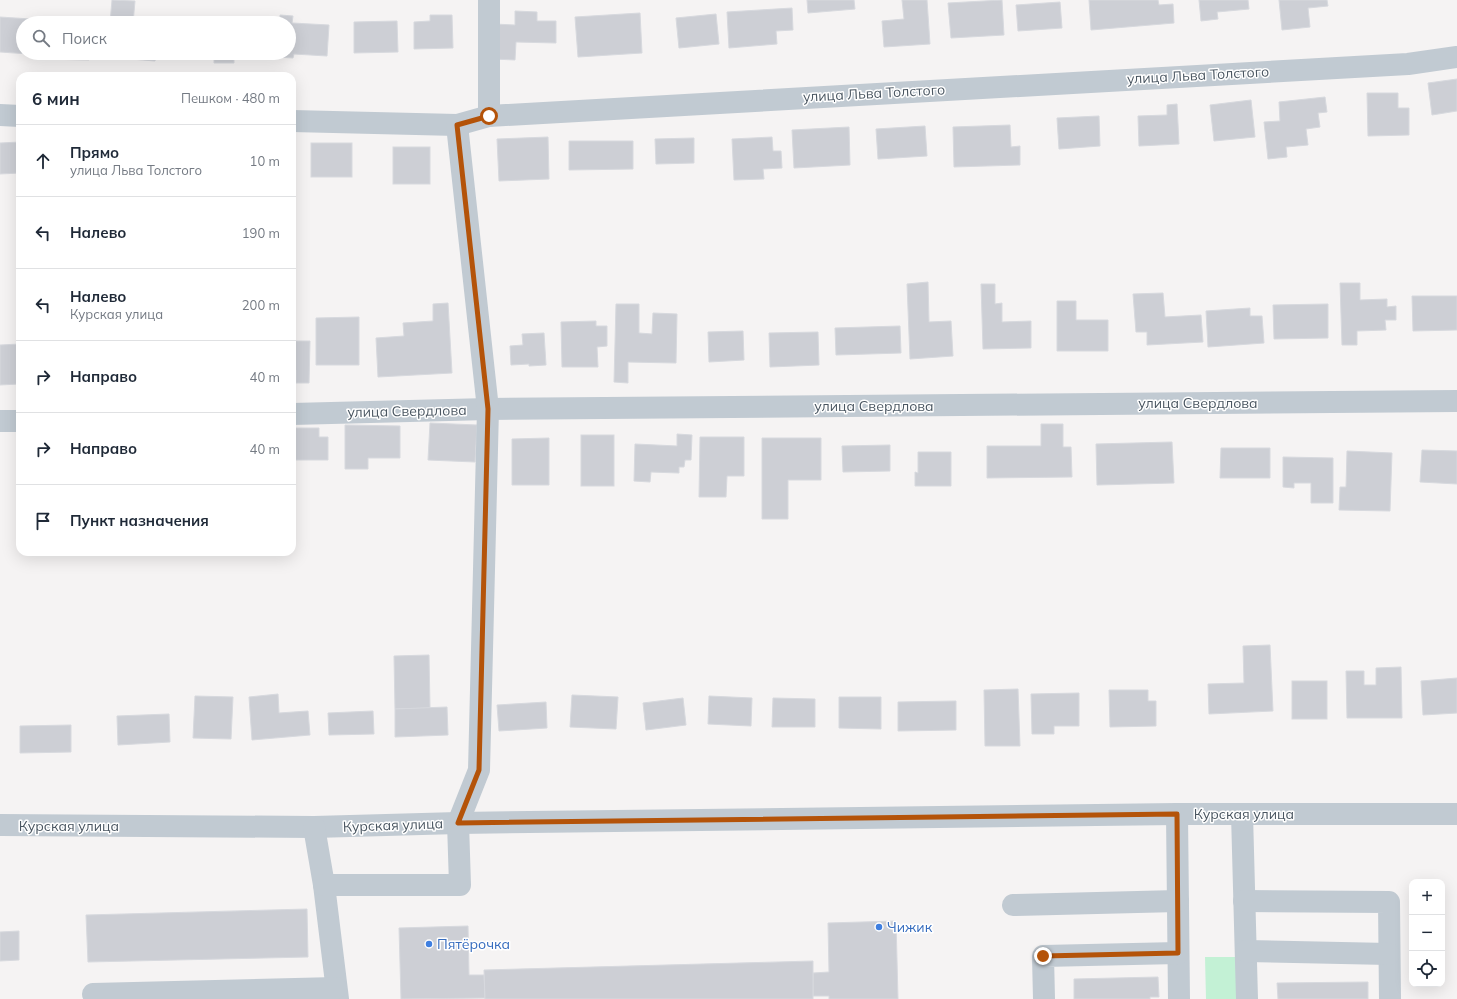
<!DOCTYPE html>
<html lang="ru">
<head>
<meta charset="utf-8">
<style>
  body { margin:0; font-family:Mulish,sans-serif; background:#f2f2f3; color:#1f2937 }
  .controls { position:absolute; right:12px; bottom:12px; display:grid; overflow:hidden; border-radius:8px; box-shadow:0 4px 16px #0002 }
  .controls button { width:36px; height:36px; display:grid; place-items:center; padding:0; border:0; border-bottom:1px solid #e0e1e3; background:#fff; color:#1f2937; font:20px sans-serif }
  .stop { position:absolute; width:12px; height:12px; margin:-9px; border:3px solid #b45309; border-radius:50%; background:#fff }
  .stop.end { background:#b45309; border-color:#fff; box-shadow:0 1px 4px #0008 }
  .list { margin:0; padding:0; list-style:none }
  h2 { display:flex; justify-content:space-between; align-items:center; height:52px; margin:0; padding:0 16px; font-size:17px }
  h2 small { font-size:13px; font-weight:400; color:#747a83 }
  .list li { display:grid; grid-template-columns:26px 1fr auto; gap:12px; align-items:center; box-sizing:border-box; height:72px; padding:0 16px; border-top:1px solid #e0e1e3 }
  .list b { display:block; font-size:15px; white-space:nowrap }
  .list p { margin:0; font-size:13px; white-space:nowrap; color:#747a83 }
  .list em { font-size:13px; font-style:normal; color:#747a83 }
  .icon { flex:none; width:22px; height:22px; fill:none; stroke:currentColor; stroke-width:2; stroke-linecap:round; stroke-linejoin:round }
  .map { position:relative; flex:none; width:1457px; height:999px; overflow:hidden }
  .search { position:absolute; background:#fff; box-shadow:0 4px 16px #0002; left:16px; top:16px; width:280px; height:44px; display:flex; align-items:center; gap:10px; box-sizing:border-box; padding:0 14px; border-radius:22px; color:#747a83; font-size:15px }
  .panel { position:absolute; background:#fff; box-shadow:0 4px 16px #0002; left:16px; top:72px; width:280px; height:484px; border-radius:12px }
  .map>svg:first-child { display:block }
</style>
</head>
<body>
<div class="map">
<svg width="1457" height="999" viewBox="0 0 1457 999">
  <rect width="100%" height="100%" fill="#f5f3f3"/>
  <path fill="#c3f1d5" d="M 1205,957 L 1240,957 L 1241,999 L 1206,999 Z"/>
  <g fill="#cdcfd5" stroke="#d7d9de">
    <path d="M 112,0 L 135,1 L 133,23 L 110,23 Z"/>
    <path d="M 807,0 L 854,0 L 855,9 L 808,13 Z"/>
    <path d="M 902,0 L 927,0 L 930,44 L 884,47 L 882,21 L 904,19 Z"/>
    <path d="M 1002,0 L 1004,35 L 951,38 L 948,3 Z"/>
    <path d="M 1089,0 L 1158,0 L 1159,5 L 1173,4 L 1174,23 L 1091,30 Z"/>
    <path d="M 1199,0 L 1248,0 L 1249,9 L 1217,12 L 1218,19 L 1201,21 Z"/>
    <path d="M 1279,0 L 1327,0 L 1328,6 L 1308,8 L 1310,27 L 1282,30 Z"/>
    <path d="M 1060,2 L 1062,28 L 1018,31 L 1016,5 Z"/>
    <path d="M 792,8 L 793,30 L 776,31 L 777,44 L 729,48 L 727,12 Z"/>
    <path d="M 515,11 L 537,12 L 537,21 L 556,21 L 556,43 L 516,42 L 515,60 L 493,59 L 494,24 L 515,25 Z"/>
    <path d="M 640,13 L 642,53 L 578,57 L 575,17 Z"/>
    <path d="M 716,14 L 719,44 L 679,48 L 676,18 Z"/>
    <path d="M 280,15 L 293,16 L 292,23 L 329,25 L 327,56 L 294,54 L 293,58 L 277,57 L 278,53 L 289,53 L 289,23 L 280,23 Z"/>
    <path d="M 430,15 L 452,15 L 453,48 L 414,49 L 414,22 L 430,21 Z"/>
    <path d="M 0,17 L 31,19 L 31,23 L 23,23 L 23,53 L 29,53 L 29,54 L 0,52 Z"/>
    <path d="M 397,21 L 398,52 L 354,53 L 354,22 Z"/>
    <path d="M 41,53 L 90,53 L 89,60 L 41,59 Z"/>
    <path d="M 107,53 L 156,53 L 155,61 L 107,57 Z"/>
    <path d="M 194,53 L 234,53 L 234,63 L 214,63 L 214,55 L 194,55 Z"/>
    <path d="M 1457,79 L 1457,111 L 1432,115 L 1428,83 Z"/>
    <path d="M 1367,93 L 1398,93 L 1398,108 L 1409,108 L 1409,135 L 1368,136 Z"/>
    <path d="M 1325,97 L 1327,112 L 1318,113 L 1320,127 L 1306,129 L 1308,145 L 1286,147 L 1287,157 L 1268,159 L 1264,122 L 1280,121 L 1279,102 Z"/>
    <path d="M 1251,100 L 1255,137 L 1214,141 L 1210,105 Z"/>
    <path d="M 1177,104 L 1179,144 L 1139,146 L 1138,116 L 1167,115 L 1167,105 Z"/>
    <path d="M 1099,116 L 1100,146 L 1059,149 L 1057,118 Z"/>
    <path d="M 1010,125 L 1011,147 L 1020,146 L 1020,165 L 954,167 L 953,127 Z"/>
    <path d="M 925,126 L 927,156 L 878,159 L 876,129 Z"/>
    <path d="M 849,127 L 850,165 L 794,168 L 792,130 Z"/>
    <path d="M 548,137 L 549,179 L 499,181 L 497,139 Z"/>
    <path d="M 772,137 L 773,151 L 781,151 L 782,168 L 763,169 L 764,179 L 734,180 L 732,139 Z"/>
    <rect x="292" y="138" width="1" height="56"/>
    <path d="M 694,138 L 694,163 L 656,164 L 655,139 Z"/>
    <path d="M 569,141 L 633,141 L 633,169 L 569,170 Z"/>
    <path d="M 20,142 L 20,173 L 0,174 L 0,143 Z"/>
    <rect x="311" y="143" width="41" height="34"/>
    <rect x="393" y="147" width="37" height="37"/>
    <path d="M 928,282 L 929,322 L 951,321 L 953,356 L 910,359 L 907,284 Z"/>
    <path d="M 1340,283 L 1360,283 L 1360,300 L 1387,299 L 1387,307 L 1396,306 L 1396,320 L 1385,320 L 1386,330 L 1357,331 L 1357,345 L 1342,345 Z"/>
    <path d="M 981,284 L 995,284 L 995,304 L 1002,303 L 1002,322 L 1031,321 L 1031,348 L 983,349 Z"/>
    <path d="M 1163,293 L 1165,317 L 1201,315 L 1203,342 L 1147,345 L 1147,332 L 1136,332 L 1133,294 Z"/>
    <path d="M 1412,296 L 1457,296 L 1457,330 L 1413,331 Z"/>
    <path d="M 1057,301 L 1076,301 L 1076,320 L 1108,320 L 1108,351 L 1057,351 Z"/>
    <path d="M 448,303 L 452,373 L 378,377 L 376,338 L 404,336 L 403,323 L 433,321 L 433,304 Z"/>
    <path d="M 616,304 L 639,304 L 639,333 L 652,334 L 653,313 L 677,314 L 676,363 L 628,362 L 628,383 L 614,382 Z"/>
    <path d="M 1328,304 L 1328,338 L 1274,339 L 1273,305 Z"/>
    <path d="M 1250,308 L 1250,316 L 1262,316 L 1264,343 L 1208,347 L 1206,311 Z"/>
    <path d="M 359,317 L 359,365 L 316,365 L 316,318 Z"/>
    <path d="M 596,321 L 596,326 L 607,326 L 607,346 L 597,347 L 598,367 L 562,367 L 561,322 Z"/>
    <path d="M 900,326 L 901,353 L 836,355 L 835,328 Z"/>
    <path d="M 743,331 L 744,360 L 709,362 L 708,332 Z"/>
    <path d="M 818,332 L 819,365 L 770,367 L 769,333 Z"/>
    <path d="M 544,333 L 546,365 L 529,366 L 529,364 L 511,365 L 510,346 L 523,345 L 522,334 Z"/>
    <path d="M 292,341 L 310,341 L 309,383 L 296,383 L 296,370 L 292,370 Z"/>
    <path d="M 20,344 L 20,399 L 19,384 L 0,385 L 0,345 Z"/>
    <path d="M 430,423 L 477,425 L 475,462 L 428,460 Z"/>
    <path d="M 1041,424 L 1063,424 L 1063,447 L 1071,447 L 1072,477 L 987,478 L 987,446 L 1041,446 Z"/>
    <path d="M 345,425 L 400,426 L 400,458 L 368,458 L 368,469 L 345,469 Z"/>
    <path d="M 292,428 L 319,428 L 319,437 L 328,437 L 328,460 L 292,460 Z"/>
    <path d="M 677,434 L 692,435 L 691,460 L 685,460 L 684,467 L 679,467 L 679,473 L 651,472 L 650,482 L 634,481 L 635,444 L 677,446 Z"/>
    <rect x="581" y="435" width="33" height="51"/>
    <path d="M 700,437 L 744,437 L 744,476 L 727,476 L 726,497 L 699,497 Z"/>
    <path d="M 549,438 L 549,485 L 512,485 L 512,439 Z"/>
    <path d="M 762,438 L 821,438 L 821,480 L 788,480 L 788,519 L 762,519 Z"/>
    <path d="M 1172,442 L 1174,483 L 1097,485 L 1096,444 Z"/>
    <path d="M 890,445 L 890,471 L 843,472 L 842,446 Z"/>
    <path d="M 1221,448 L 1270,448 L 1270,478 L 1220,478 Z"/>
    <path d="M 1422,450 L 1457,451 L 1457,484 L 1420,482 Z"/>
    <path d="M 1347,451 L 1392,453 L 1390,511 L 1339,510 L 1340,487 L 1346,487 Z"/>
    <path d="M 918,452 L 951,452 L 951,486 L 915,486 L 915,472 L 918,473 Z"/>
    <path d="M 1283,457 L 1333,458 L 1333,503 L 1311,503 L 1311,483 L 1294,483 L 1294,488 L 1283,487 Z"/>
    <path d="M 1270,645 L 1273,711 L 1209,714 L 1208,684 L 1244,683 L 1243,646 Z"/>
    <path d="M 429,655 L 430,708 L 395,709 L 394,656 Z"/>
    <path d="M 1401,667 L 1402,718 L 1347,718 L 1346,671 L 1364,671 L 1364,685 L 1376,685 L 1376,668 Z"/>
    <path d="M 1457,678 L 1457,713 L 1423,715 L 1421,681 Z"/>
    <rect x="1292" y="681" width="35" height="38"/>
    <path d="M 1018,689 L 1020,746 L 985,746 L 984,690 Z"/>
    <path d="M 1109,690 L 1148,690 L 1148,701 L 1156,701 L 1156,726 L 1110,727 Z"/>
    <path d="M 1079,693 L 1079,726 L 1054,726 L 1054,734 L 1032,734 L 1031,694 Z"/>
    <path d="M 278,694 L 279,713 L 308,711 L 310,735 L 252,740 L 249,697 Z"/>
    <path d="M 572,695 L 618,697 L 616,729 L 570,727 Z"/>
    <path d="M 195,696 L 233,697 L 231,739 L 193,738 Z"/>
    <path d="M 709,696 L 752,698 L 751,726 L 708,724 Z"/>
    <path d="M 839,697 L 881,697 L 881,729 L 839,728 Z"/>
    <path d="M 683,698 L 686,725 L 646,730 L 643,703 Z"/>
    <path d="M 773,698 L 815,699 L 815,727 L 772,727 Z"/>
    <path d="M 956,701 L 956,730 L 898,731 L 898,702 Z"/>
    <path d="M 546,702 L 547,728 L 499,731 L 497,705 Z"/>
    <path d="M 447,707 L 448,735 L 395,737 L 395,709 Z"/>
    <path d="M 373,711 L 374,734 L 329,735 L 328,713 Z"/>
    <path d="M 169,714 L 170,742 L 118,745 L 117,716 Z"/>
    <path d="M 71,725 L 71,752 L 20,753 L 20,726 Z"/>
    <path d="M 307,909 L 308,957 L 88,962 L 86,915 Z"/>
    <path d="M 896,921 L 898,999 L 829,999 L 829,996 L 813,996 L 813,973 L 829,972 L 828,923 Z"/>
    <path d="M 468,926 L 469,975 L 484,975 L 485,998 L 401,999 L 399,928 Z"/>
    <path d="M 19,931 L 19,960 L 0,961 L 0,932 Z"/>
    <path d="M 813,961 L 813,999 L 485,999 L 484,970 Z"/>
    <path d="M 1158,977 L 1159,997 L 1150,997 L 1150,999 L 1074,999 L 1074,979 Z"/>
    <path d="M 1368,982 L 1368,999 L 1278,999 L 1277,983 Z"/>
  </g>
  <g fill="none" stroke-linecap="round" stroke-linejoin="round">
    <g stroke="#c1cad2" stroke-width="22">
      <path d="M 0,115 L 20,116"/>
      <path d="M 489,116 L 489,0"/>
      <path d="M 292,121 L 457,125 L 489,116 L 1408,64 L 1457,57"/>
      <path d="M 292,414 L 488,409 L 1457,401"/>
      <path d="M 0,421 L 20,421"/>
      <path d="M 1177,814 L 1179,999"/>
      <path d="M 1242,814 L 1247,999"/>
      <path d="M 0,825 L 314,827 L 458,823 L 1177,814 L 1457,814"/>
      <path d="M 314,827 L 324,885 L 338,999"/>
      <path d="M 324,885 L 460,885 L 458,823 L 479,770 L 488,409 L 457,125"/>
      <path d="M 1244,901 L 1389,902 L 1390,999"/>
      <path d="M 1013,905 L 1178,901"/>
      <path d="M 1246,951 L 1389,954"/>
      <path d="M 93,994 L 336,988"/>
      <path d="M 1044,999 L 1043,956 L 1178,953"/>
    </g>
  </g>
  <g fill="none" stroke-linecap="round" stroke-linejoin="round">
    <path stroke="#b45309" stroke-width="5" d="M 489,116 L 457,125 L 488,409 L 479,770 L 458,823 L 1177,814 L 1178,953 L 1043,956"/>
  </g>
  <g fill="#3f7fe0" stroke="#fff" stroke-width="1.5">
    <circle cx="879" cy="927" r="4"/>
    <circle cx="429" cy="944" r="4"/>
  </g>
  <g text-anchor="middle" stroke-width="3" stroke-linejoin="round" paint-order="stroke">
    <g font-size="14" fill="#4a5661" stroke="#fff">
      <text transform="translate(1198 75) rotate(-3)" y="5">улица Льва Толстого</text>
      <text transform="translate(874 93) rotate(-3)" y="5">улица Льва Толстого</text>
      <text x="1198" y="408">улица Свердлова</text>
      <text x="874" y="411">улица Свердлова</text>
      <text transform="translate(407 411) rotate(-1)" y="5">улица Свердлова</text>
      <text x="1244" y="819">Курская улица</text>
      <text transform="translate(393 825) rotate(-2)" y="5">Курская улица</text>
      <text x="69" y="831">Курская улица</text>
    </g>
    <g font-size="14" fill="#366cbe" stroke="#fff" text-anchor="start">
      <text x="887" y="932">Чижик</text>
      <text x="437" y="949">Пятёрочка</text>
    </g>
  </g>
</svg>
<div class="controls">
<button>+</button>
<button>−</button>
<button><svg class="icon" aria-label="locate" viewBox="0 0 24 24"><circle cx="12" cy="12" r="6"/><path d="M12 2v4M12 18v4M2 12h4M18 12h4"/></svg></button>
</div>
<div class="stop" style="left:489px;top:116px"></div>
<div class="stop end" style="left:1043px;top:956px"></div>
<div class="search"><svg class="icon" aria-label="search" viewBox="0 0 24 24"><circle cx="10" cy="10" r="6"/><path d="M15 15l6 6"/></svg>Поиск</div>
<section class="panel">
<h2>6 мин<small>Пешком · 480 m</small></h2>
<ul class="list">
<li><svg class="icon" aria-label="ahead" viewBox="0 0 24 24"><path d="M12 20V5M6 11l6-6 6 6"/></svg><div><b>Прямо</b><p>улица Льва Толстого</p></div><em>10 m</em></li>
<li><svg class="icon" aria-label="left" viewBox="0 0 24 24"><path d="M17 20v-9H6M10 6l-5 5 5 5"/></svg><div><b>Налево</b></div><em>190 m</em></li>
<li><svg class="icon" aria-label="left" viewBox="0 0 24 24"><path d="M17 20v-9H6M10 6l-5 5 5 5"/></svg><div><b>Налево</b><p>Курская улица</p></div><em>200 m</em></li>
<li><svg class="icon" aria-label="right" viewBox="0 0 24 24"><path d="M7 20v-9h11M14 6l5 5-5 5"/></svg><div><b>Направо</b></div><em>40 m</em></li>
<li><svg class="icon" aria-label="right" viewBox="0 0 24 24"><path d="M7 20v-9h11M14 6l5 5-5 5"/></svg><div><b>Направо</b></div><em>40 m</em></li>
<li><svg class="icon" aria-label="arrive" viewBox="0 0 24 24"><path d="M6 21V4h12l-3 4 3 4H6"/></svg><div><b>Пункт назначения</b></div></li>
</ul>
</section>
</div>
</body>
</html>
